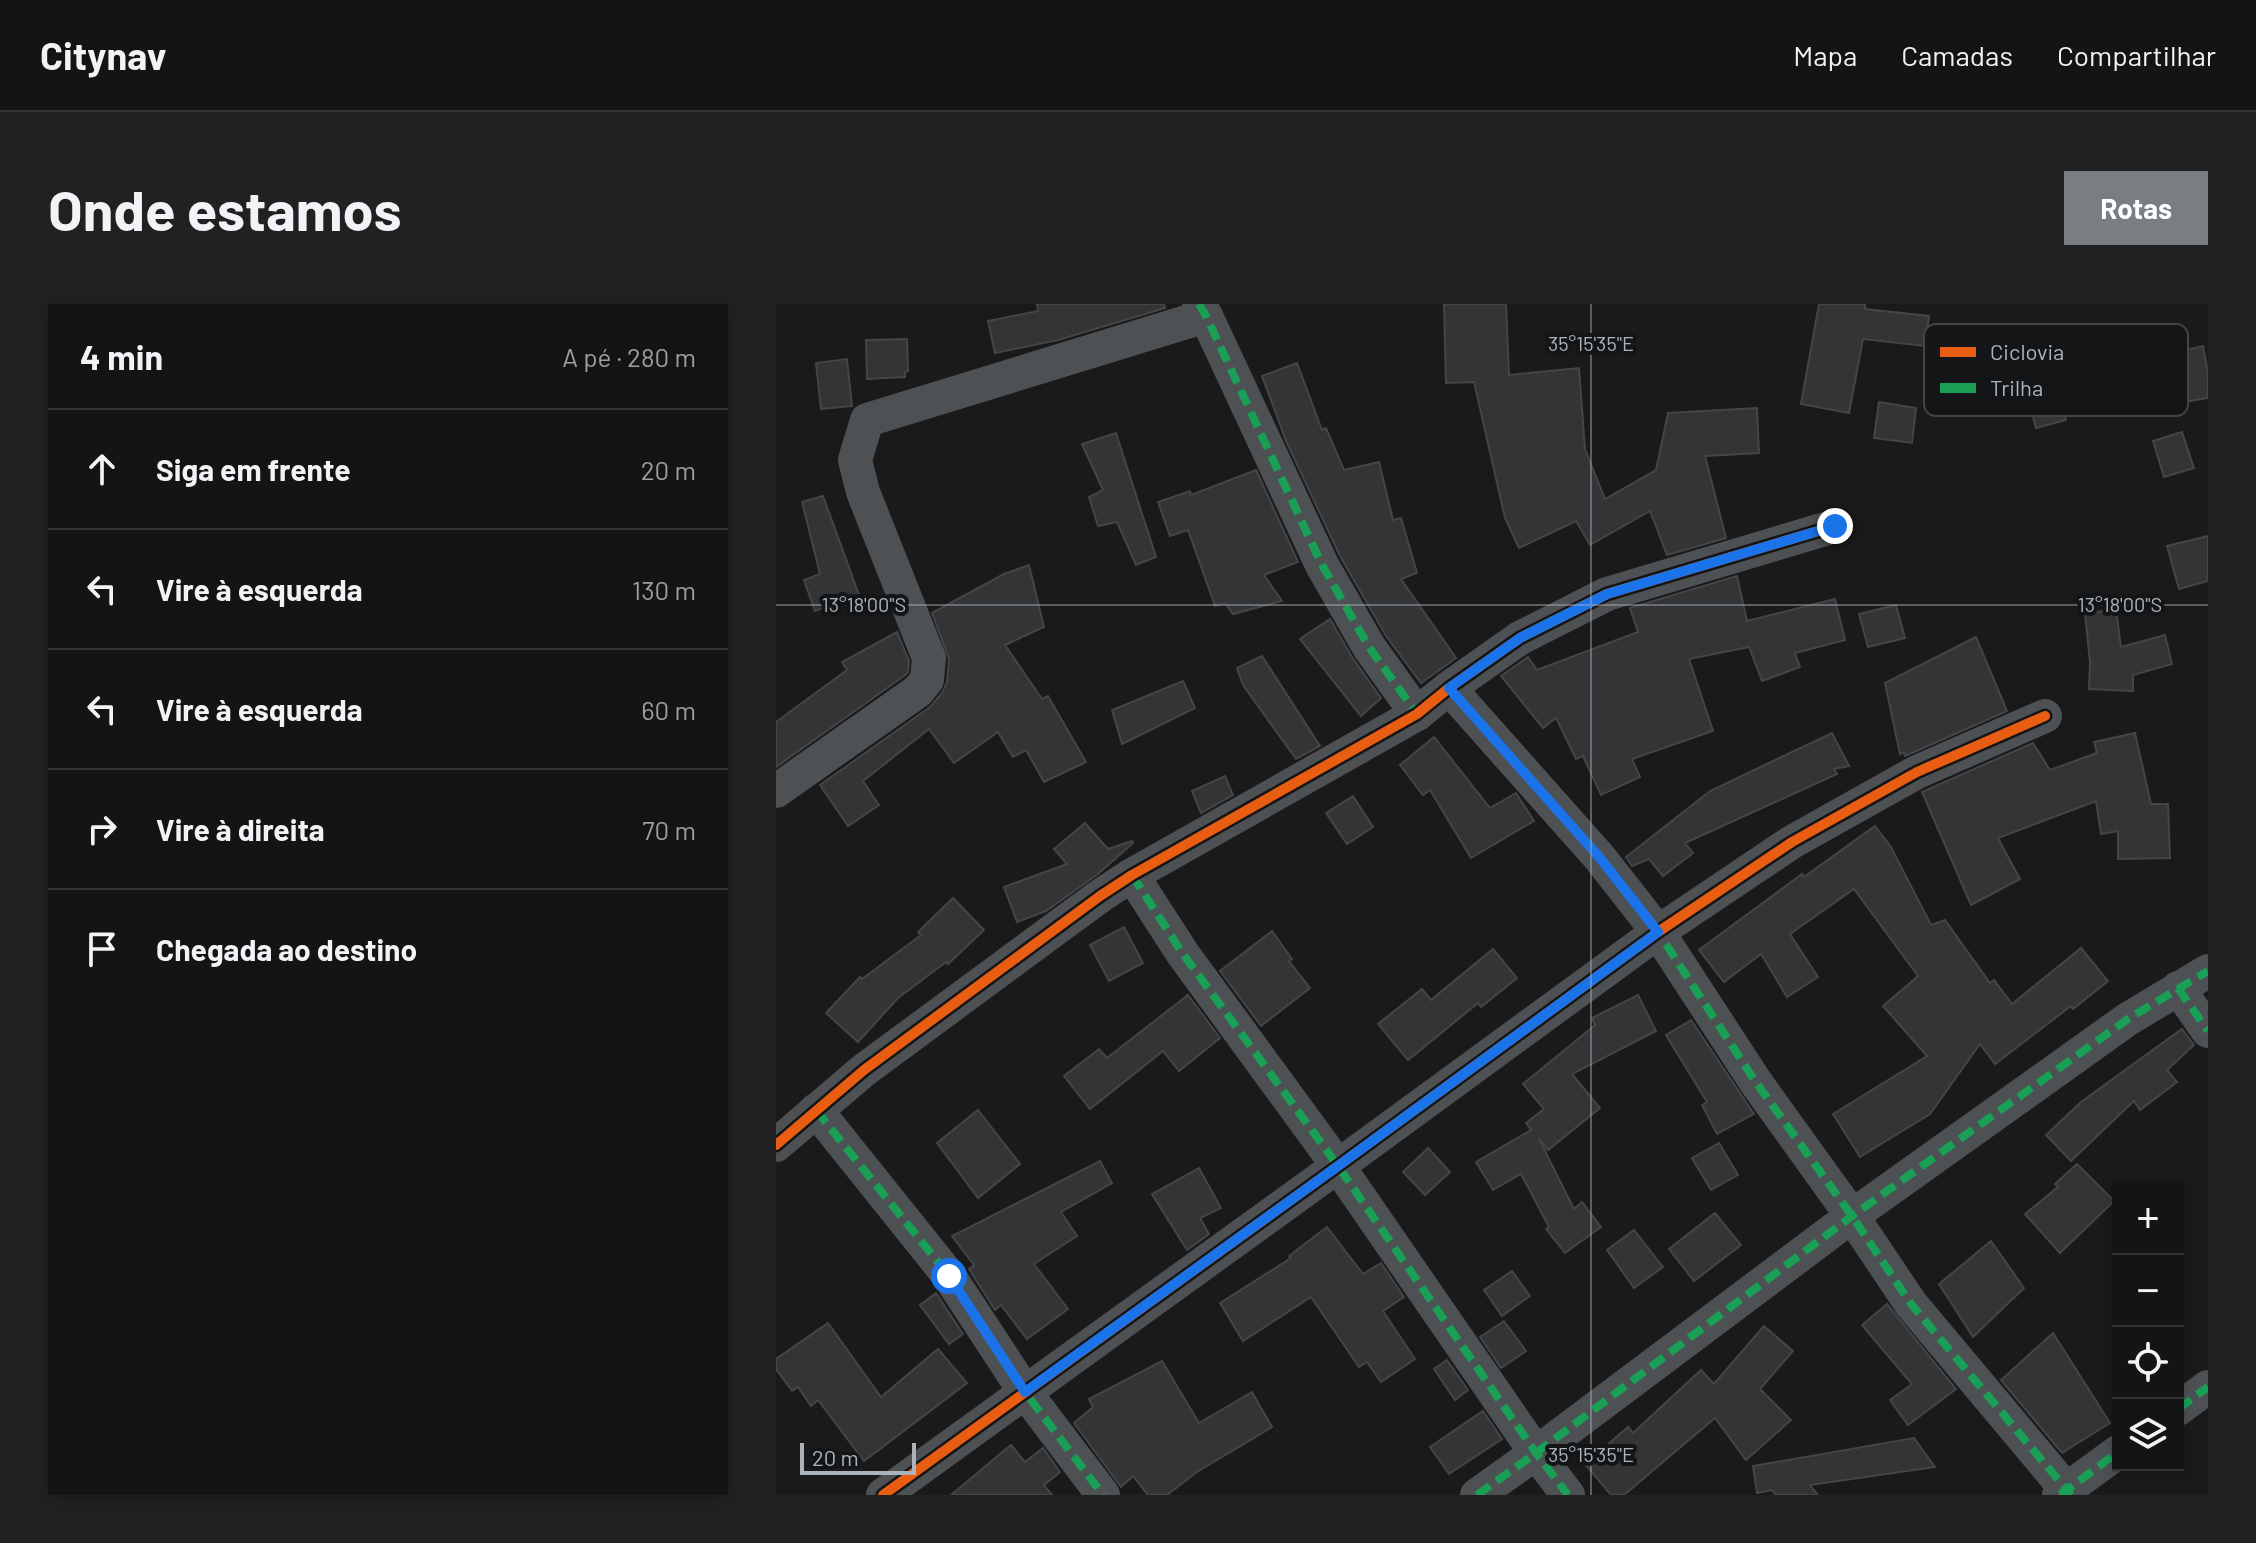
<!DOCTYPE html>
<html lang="pt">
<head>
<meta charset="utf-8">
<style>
  body { margin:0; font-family:Barlow,sans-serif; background:#212122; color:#f1f3f6 }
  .controls { position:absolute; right:24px; bottom:24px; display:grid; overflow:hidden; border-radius:0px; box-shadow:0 4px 12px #0003 }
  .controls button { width:72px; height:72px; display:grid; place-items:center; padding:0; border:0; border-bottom:2px solid #333334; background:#141414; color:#f1f3f6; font:40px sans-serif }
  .scale { position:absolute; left:24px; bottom:20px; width:116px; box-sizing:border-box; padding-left:8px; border:4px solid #acb4bb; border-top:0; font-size:22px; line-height:28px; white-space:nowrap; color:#acb4bb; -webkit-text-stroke:6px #141517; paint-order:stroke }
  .stop { position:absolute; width:24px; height:24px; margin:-18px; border:6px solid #1a73e8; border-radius:50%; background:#fff }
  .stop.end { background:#1a73e8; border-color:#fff; box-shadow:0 2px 8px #0008 }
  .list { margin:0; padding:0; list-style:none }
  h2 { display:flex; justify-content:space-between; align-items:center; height:104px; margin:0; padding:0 32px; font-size:34px }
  h2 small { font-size:26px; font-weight:400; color:#9d9ea0 }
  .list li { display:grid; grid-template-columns:52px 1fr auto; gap:24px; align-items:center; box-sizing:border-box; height:120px; padding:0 32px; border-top:2px solid #333334 }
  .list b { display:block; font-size:30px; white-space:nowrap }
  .list em { font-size:26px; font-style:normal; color:#9d9ea0 }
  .icon { flex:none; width:44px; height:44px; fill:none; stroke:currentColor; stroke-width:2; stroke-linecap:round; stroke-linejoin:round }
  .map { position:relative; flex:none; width:1432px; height:1191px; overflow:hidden; border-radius:0px }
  header { display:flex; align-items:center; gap:48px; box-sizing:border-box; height:112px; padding:0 40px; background:#141414; border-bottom:2px solid #333334 }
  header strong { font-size:38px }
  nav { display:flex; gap:44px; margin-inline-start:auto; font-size:28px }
  .intro { display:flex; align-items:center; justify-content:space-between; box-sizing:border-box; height:192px; padding:0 48px }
  h1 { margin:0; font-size:56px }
  .button { padding:20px 36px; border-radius:0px; background:#797e83; color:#fff; font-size:28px; font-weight:700 }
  main { display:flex; gap:48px; padding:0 48px }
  aside { flex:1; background:#141414; border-radius:0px; box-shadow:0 4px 12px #0003 }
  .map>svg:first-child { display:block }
</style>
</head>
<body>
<header>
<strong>Citynav</strong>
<nav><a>Mapa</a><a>Camadas</a><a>Compartilhar</a></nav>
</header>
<div class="intro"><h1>Onde estamos</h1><a class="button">Rotas</a></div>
<main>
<aside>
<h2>4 min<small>A pé · 280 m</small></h2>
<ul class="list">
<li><svg class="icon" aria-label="ahead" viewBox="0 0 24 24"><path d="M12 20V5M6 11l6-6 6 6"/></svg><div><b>Siga em frente</b></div><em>20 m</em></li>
<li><svg class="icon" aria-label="left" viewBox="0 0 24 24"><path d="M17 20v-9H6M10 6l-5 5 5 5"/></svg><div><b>Vire à esquerda</b></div><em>130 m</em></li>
<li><svg class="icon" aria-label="left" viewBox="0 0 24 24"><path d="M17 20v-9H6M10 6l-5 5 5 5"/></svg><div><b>Vire à esquerda</b></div><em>60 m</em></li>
<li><svg class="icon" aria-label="right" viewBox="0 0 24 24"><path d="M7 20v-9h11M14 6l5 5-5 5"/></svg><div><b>Vire à direita</b></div><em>70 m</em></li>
<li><svg class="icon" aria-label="arrive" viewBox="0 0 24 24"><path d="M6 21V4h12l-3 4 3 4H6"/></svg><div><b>Chegada ao destino</b></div></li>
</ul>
</aside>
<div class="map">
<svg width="1432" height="1191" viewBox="0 0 1432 1191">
  <rect width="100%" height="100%" fill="#1a1a1b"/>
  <g fill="#333435" stroke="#434547" stroke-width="2">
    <path d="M 261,0 L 388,0 L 389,4 L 282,36 L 219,49 L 212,17 L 262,7 Z"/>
    <path d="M 668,0 L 730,0 L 733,71 L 803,64 L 809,145 L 829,195 L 880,166 L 892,109 L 981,104 L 983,149 L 929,152 L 950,234 L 891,251 L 874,207 L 814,241 L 800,217 L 743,244 L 729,214 L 698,78 L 670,79 Z"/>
    <path d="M 1043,0 L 1089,0 L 1089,5 L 1153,12 L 1149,42 L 1087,35 L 1073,109 L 1025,100 Z"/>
    <path d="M 131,35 L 132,67 L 129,68 L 129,73 L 91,75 L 90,36 Z"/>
    <path d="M 1427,42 L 1432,70 L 1432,94 L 1397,100 L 1387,52 Z"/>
    <path d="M 71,55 L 76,102 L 45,105 L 40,59 Z"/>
    <path d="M 521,59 L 546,126 L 550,124 L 568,166 L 603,158 L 617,216 L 625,214 L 641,269 L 625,275 L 680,354 L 645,379 L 610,332 L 564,252 L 511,139 L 486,72 Z"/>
    <path d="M 1280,80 L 1290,116 L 1260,124 L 1250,88 Z"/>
    <path d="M 1103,98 L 1140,104 L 1136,139 L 1098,134 Z"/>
    <path d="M 1406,128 L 1418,164 L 1388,173 L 1377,137 Z"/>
    <path d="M 340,129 L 380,253 L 360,261 L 341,218 L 322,222 L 313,193 L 327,186 L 306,140 Z"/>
    <path d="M 480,166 L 522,258 L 488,271 L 506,297 L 457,310 L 449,299 L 439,302 L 412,226 L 394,232 L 382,198 L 414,187 L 415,191 Z"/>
    <path d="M 47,192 L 83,291 L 39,307 L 28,276 L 44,270 L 26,198 Z"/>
    <path d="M 1432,232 L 1432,277 L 1403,285 L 1391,242 Z"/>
    <path d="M 253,261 L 268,323 L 229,341 L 266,395 L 272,392 L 310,458 L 268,478 L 250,446 L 237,453 L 222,428 L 178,459 L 153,425 L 87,477 L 103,501 L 72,522 L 44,481 L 154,403 L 166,389 L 171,378 L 173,355 L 156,309 L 228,270 Z"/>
    <path d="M 961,272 L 971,317 L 1059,295 L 1069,336 L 1019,349 L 1024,363 L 986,377 L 973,343 L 913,355 L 937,427 L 856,455 L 864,473 L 825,491 L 807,452 L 800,455 L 780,414 L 767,424 L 725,372 L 752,353 L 761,366 L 862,328 L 854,304 Z"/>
    <path d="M 1120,301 L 1129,334 L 1092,343 L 1083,310 Z"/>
    <path d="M 1340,306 L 1345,343 L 1389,331 L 1396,360 L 1357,371 L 1357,387 L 1313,385 L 1314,358 L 1309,309 Z"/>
    <path d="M 554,315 L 576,353 L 605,394 L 585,412 L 524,335 Z"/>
    <path d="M 121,328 L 133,357 L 132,368 L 128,372 L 0,463 L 0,418 L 71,366 L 66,358 Z"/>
    <path d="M 1200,333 L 1231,407 L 1129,452 L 1128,448 L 1124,450 L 1109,379 Z"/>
    <path d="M 486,352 L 544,442 L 520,455 L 467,381 L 461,364 Z"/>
    <path d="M 407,377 L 419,404 L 346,440 L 336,406 Z"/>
    <path d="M 1056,429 L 1073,462 L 1058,465 L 1061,470 L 909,539 L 917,549 L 887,572 L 873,555 L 856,562 L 850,553 L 934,487 Z"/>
    <path d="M 1359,429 L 1375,500 L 1392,500 L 1394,554 L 1342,555 L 1342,527 L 1325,530 L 1320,497 L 1222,534 L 1244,575 L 1195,601 L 1146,488 L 1257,439 L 1274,466 L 1321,449 L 1318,438 Z"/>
    <path d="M 658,433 L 714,504 L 740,489 L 758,517 L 695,554 L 654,486 L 647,491 L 624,461 Z"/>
    <path d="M 449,472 L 457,491 L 425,509 L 416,487 Z"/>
    <path d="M 577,492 L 597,523 L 571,540 L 550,509 Z"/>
    <path d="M 309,519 L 332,545 L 356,537 L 357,539 L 322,570 L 270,607 L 241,618 L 228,583 L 291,560 L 278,545 Z"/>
    <path d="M 1099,522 L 1115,543 L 1155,621 L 1169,616 L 1214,679 L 1218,676 L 1236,700 L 1305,644 L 1332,677 L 1297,705 L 1295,702 L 1219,760 L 1204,740 L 1154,810 L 1084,853 L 1057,810 L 1151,752 L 1107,702 L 1142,672 L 1078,585 L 1014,630 L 1042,673 L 1011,693 L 985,650 L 948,678 L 923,646 L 1026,570 L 1028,573 Z"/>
    <path d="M 177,594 L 208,626 L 172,660 L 170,658 L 122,694 L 82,738 L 50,709 L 84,673 L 86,675 L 145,631 L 142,628 Z"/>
    <path d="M 348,623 L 367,659 L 333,677 L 314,641 Z"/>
    <path d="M 496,627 L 516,655 L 513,657 L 534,684 L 485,722 L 444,667 Z"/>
    <path d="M 717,645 L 741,674 L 705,703 L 702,699 L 632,756 L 602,720 L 646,685 L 655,696 Z"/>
    <path d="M 412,691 L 444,734 L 403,767 L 387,747 L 314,805 L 288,772 L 323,745 L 331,754 Z"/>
    <path d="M 862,691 L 880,727 L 796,770 L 824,804 L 772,846 L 763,835 L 798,905 L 806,898 L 825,923 L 789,949 L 770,925 L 773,923 L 745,870 L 717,886 L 700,858 L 755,826 L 750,819 L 768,805 L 747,780 L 819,721 L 816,714 Z"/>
    <path d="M 915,716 L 978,810 L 941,830 L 926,801 L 931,798 L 890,731 Z"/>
    <path d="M 1406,725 L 1418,741 L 1391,766 L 1401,778 L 1364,806 L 1358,797 L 1343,811 L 1342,810 L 1342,812 L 1295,857 L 1270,831 L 1305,798 Z"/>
    <path d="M 202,806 L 244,860 L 202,894 L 161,839 Z"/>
    <path d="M 943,839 L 962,871 L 935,886 L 916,854 Z"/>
    <path d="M 652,844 L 674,868 L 649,891 L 627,868 Z"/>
    <path d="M 324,857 L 336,879 L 285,908 L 301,932 L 258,960 L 292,1005 L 251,1035 L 225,1001 L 219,1006 L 193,965 L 198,961 L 176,932 Z"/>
    <path d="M 1301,860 L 1338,897 L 1284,949 L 1249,910 L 1282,883 L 1279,880 Z"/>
    <path d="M 423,864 L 445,904 L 424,914 L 433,930 L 411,946 L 376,890 Z"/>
    <path d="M 939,909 L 965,941 L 918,977 L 893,945 Z"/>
    <path d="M 551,923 L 587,970 L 605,959 L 628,993 L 607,1007 L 639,1055 L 605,1078 L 591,1058 L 583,1063 L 535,993 L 467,1037 L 444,999 L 515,954 L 513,952 Z"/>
    <path d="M 858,926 L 887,963 L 858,984 L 831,946 Z"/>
    <path d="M 1215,937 L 1248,984 L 1197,1033 L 1163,980 Z"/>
    <path d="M 736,967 L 754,992 L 726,1012 L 708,986 Z"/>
    <path d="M 160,989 L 187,1030 L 173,1040 L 144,1001 Z"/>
    <path d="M 1111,1000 L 1180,1085 L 1132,1121 L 1114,1096 L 1136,1080 L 1086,1021 Z"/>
    <path d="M 728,1017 L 750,1047 L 725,1064 L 704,1033 Z"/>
    <path d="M 52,1019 L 105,1093 L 162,1045 L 191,1079 L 88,1157 L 42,1096 L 35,1102 L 22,1083 L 16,1087 L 0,1065 L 0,1055 Z"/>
    <path d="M 988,1022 L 1017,1047 L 984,1085 L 1015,1116 L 970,1156 L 939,1114 L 848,1191 L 835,1191 L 809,1160 L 852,1123 L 857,1129 L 925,1066 L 938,1080 Z"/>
    <path d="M 1277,1029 L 1334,1119 L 1286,1149 L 1225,1076 Z"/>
    <path d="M 671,1056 L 692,1086 L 679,1096 L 658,1065 Z"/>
    <path d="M 386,1057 L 423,1119 L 476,1088 L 496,1123 L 421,1168 L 391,1191 L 372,1191 L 357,1172 L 345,1183 L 298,1119 L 317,1103 L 313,1095 Z"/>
    <path d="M 707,1107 L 726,1135 L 673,1170 L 654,1143 Z"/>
    <path d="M 1138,1134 L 1159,1163 L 1034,1181 L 1042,1191 L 1000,1191 L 996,1186 L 981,1189 L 977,1162 Z"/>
    <path d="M 235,1141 L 249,1158 L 267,1144 L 284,1168 L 268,1181 L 276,1191 L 175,1191 Z"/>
  </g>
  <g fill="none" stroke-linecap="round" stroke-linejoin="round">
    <g stroke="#4e5154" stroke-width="34">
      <path d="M 423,0 L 430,12 L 546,261 L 593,343 L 641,410"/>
      <path d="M 673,384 L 824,554 L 882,628 L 979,777 L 1076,912 L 1135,1000 L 1295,1191"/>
      <path d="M 0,487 L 142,387 L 151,376 L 153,354 L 87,188 L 79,156 L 91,116 L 430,12"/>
      <path d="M 356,571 L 407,650 L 562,862 L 760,1149 L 792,1191"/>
      <path d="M 1402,684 L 1432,727"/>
      <path d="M 40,806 L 173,972 L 249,1088 L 327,1191"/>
      <path d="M 0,841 L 88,766 L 324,592 L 356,571 L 641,410 L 673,384 L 744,334 L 831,290 L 1059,222"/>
      <path d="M 1402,1105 L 1432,1083"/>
      <path d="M 107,1191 L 562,862 L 882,628 L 1016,538 L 1141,468 L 1269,412"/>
      <path d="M 701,1191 L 760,1149 L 1076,912 L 1352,715 L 1432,667"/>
      <path d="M 1283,1191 L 1342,1148"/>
    </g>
    <g stroke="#1a9f57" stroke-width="8" stroke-dasharray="16 8" stroke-linecap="butt">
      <path d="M 423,0 L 430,12 L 546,261 L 593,343 L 641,410"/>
      <path d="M 673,384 L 824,554 L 882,628 L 979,777 L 1076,912 L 1135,1000 L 1295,1191"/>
      <path d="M 356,571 L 407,650 L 562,862 L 760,1149 L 792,1191"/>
      <path d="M 1402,684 L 1432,727"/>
      <path d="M 40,806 L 173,972 L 249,1088 L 327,1191"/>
      <path d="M 1402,1105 L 1432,1083"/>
      <path d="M 701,1191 L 760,1149 L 1076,912 L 1352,715 L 1432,667"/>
      <path d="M 1284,1191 L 1342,1148"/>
    </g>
    <g stroke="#141517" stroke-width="15">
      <g id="cycleway">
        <path d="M 0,841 L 88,766 L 324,592 L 356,571 L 641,410 L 673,384 L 744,334 L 831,290 L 1059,222"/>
        <path d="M 107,1191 L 562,862 L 882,628 L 1016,538 L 1141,468 L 1269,412"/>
      </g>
    </g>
    <use href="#cycleway" stroke="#e95d12" stroke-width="10"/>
  </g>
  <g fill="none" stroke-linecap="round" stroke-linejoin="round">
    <path stroke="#1a73e8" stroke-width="10" d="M 173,972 L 249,1088 L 562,862 L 882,628 L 824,554 L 673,384 L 744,334 L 831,290 L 1059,222"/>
  </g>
  <path fill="none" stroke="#acb4bb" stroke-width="2" stroke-opacity="0.45" d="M 815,0 L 815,1191M 0,301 L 1432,301"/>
  <rect x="1148" y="20" width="264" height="92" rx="12" fill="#141517" stroke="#424548" stroke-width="2"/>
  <rect x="1164" y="43" width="36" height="10" fill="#e95d12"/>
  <rect x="1164" y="79" width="36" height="10" fill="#1a9f57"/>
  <g font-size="22" fill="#acb4bb">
    <text x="1214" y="56">Ciclovia</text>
    <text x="1214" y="92">Trilha</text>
  </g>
  <g font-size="20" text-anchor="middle" fill="#acb4bb" stroke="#141517" stroke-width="8" stroke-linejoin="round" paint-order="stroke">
    <text x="815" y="47">35°15'35"E</text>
    <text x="88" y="308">13°18'00"S</text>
    <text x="1344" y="308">13°18'00"S</text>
    <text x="815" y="1158">35°15'35"E</text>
  </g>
</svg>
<div class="controls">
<button>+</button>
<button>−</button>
<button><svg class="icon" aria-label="locate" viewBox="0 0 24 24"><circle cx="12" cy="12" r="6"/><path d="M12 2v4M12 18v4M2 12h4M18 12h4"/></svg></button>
<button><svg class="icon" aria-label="layers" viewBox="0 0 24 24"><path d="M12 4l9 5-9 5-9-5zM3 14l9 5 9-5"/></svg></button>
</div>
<div class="scale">20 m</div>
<div class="stop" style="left:173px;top:972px"></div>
<div class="stop end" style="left:1059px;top:222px"></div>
</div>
</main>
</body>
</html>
